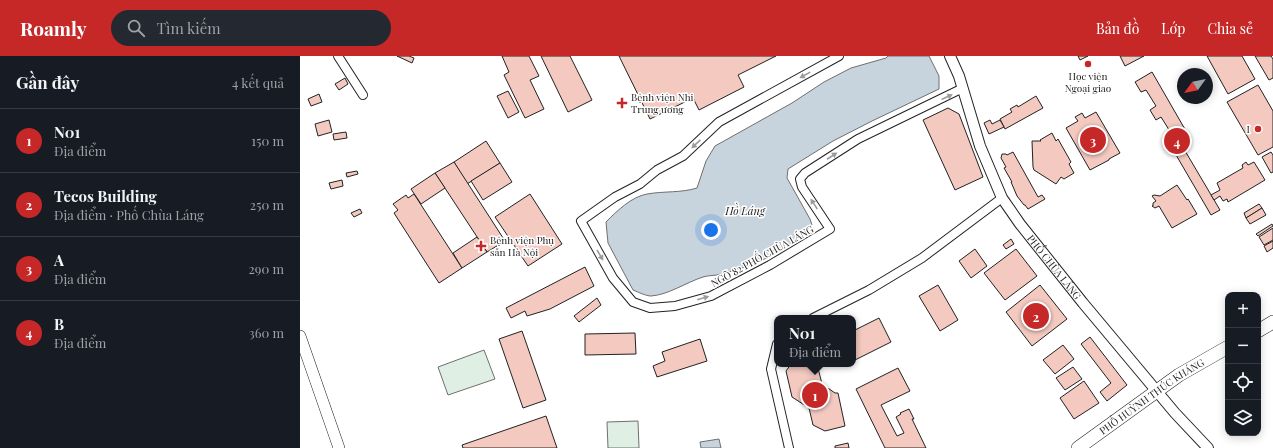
<!DOCTYPE html>
<html lang="vi">
<head>
<meta charset="utf-8">
<style>
  body { margin:0; font-family:"Playfair Display",serif; background:#242831; color:#f1f3f6 }
  .controls { position:absolute; right:12px; bottom:12px; display:grid; overflow:hidden; border-radius:8px; box-shadow:0 2px 10px #0003 }
  .controls button { width:36px; height:36px; display:grid; place-items:center; padding:0; border:0; border-bottom:1px solid #363941; background:#171b24; color:#f1f3f6; font:20px sans-serif }
  .compass { position:absolute; left:877px; top:12px; width:36px; height:36px; border-radius:50%; background:#171b24; box-shadow:0 2px 10px #0003; rotate:237deg }
  .you { position:absolute; left:411px; top:174px; width:14px; height:14px; margin:-10px; border:3px solid #fff; border-radius:50%; background:#1a73e8; box-shadow:0 0 0 6px #1a73e833 }
  .badge { display:grid; place-items:center; width:26px; height:26px; border-radius:50%; background:#c62828; color:#fff; font-size:13px; font-weight:700 }
  .pin { position:absolute; translate:-50% -50%; border:2px solid #fff; box-shadow:0 1px 4px #0006 }
  .popup { position:absolute; left:474px; top:259px; width:82px; height:52px; box-sizing:border-box; display:grid; place-content:center; border-radius:8px; background:#171b24; filter:drop-shadow(0 1px 3px #0005); font-size:13px; white-space:nowrap; color:#9ea1a6 }
  .popup b { font-size:15px; color:#f1f3f6 }
  .popup::after { content:''; position:absolute; left:50%; top:100%; margin-left:-8px; border:8px solid transparent; border-top-color:#171b24 }
  .list { margin:0; padding:0; list-style:none }
  h2 { display:flex; justify-content:space-between; align-items:center; height:52px; margin:0; padding:0 16px; font-size:17px }
  h2 small { font-size:13px; font-weight:400; color:#9ea1a6 }
  .list li { display:grid; grid-template-columns:26px 1fr auto; gap:12px; align-items:center; box-sizing:border-box; height:64px; padding:0 16px; border-top:1px solid #363941 }
  .list b { display:block; font-size:15px; white-space:nowrap }
  .list p { margin:0; font-size:13px; white-space:nowrap; color:#9ea1a6 }
  .list em { font-size:13px; font-style:normal; color:#9ea1a6 }
  .icon { flex:none; width:22px; height:22px; fill:none; stroke:currentColor; stroke-width:2; stroke-linecap:round; stroke-linejoin:round }
  .map { position:relative; flex:none; width:973px; height:392px; overflow:hidden }
  header { display:flex; align-items:center; gap:24px; box-sizing:border-box; height:56px; padding:0 20px; background:#c62828; color:#fff }
  header strong { font-size:19px }
  nav { display:flex; gap:22px; margin-inline-start:auto; font-size:14px }
  .search { width:280px; height:36px; background:#242831; display:flex; align-items:center; gap:10px; box-sizing:border-box; padding:0 14px; border-radius:22px; color:#9ea1a6; font-size:15px }
  main { display:flex }
  aside { flex:1; background:#171b24 }
  .map>svg:first-child { display:block }
</style>
</head>
<body>
<header>
<strong>Roamly</strong>
<div class="search"><svg class="icon" aria-label="search" viewBox="0 0 24 24"><circle cx="10" cy="10" r="6"/><path d="M15 15l6 6"/></svg>Tìm kiếm</div>
<nav><a>Bản đồ</a><a>Lớp</a><a>Chia sẻ</a></nav>
</header>
<main>
<aside>
<h2>Gần đây<small>4 kết quả</small></h2>
<ul class="list">
<li><span class="badge">1</span><div><b>N01</b><p>Địa điểm</p></div><em>150 m</em></li>
<li><span class="badge">2</span><div><b>Tecos Building</b><p>Địa điểm · Phố Chùa Láng</p></div><em>250 m</em></li>
<li><span class="badge">3</span><div><b>A</b><p>Địa điểm</p></div><em>290 m</em></li>
<li><span class="badge">4</span><div><b>B</b><p>Địa điểm</p></div><em>360 m</em></li>
</ul>
</aside>
<div class="map">
<svg width="973" height="392" viewBox="0 0 973 392">
  <rect width="100%" height="100%" fill="#fff"/>
  <g fill="#e0efe3" stroke="#6f6f6f">
    <path d="M 184,294 L 195,323 L 148,339 L 138,311 Z"/>
    <path d="M 338,365 L 339,392 L 308,392 L 307,366 Z"/>
  </g>
  <g fill="#c7d3dd" stroke="#6f6f6f">
    <path d="M 588,0 L 629,0 L 639,20 L 639,33 L 572,65 L 533,85 L 488,113 L 487,122 L 510,163 L 512,169 C 488,195 455,210 421,218 C 415,220 409,219 403,221 C 387,226 368,239 351,240 C 346,240 338,236 333,234 L 308,187 L 306,166 C 317,155 331,141 347,138 C 364,135 381,137 397,132 L 406,105 L 415,90 L 492,47 L 524,26 L 551,12 L 586,2 Z"/>
    <path d="M 419,383 L 421,392 L 401,392 L 400,386 Z"/>
  </g>
  <g fill="#f3c9c0" stroke="#222">
    <path d="M 97,0 L 109,0 L 114,2 L 112,7 Z"/>
    <path d="M 202,0 L 229,0 L 239,20 L 230,24 L 244,53 L 225,62 L 204,19 L 209,16 Z"/>
    <path d="M 241,0 L 270,0 L 292,44 L 268,56 Z"/>
    <path d="M 319,0 L 476,0 L 438,19 L 444,31 L 399,54 L 393,42 L 350,63 Z"/>
    <path d="M 778,0 L 788,0 L 780,4 Z"/>
    <path d="M 820,0 L 844,0 L 825,10 Z"/>
    <path d="M 907,0 L 942,0 L 955,23 L 928,38 Z"/>
    <path d="M 955,0 L 971,0 L 973,3 L 973,22 L 969,24 Z"/>
    <path d="M 852,16 L 890,82 L 881,88 L 920,154 L 911,159 L 865,80 L 871,77 L 861,61 L 856,64 L 850,54 L 856,50 L 846,34 L 841,36 L 835,26 Z"/>
    <path d="M 45,22 L 48,28 L 39,34 L 35,28 Z"/>
    <path d="M 958,29 L 973,55 L 973,91 L 958,99 L 927,46 Z"/>
    <path d="M 208,35 L 219,56 L 208,62 L 197,40 Z"/>
    <path d="M 19,38 L 22,46 L 11,50 L 8,43 Z"/>
    <path d="M 736,40 L 743,52 L 705,73 L 700,63 L 712,56 L 710,53 L 717,49 L 718,51 Z"/>
    <path d="M 648,52 L 659,58 L 683,121 L 655,134 L 623,64 Z"/>
    <path d="M 796,56 L 820,97 L 809,103 L 809,104 L 790,114 L 766,72 L 778,65 L 775,61 L 782,57 L 785,62 Z"/>
    <path d="M 29,64 L 32,76 L 18,80 L 15,68 Z"/>
    <path d="M 690,64 L 692,68 L 700,64 L 704,71 L 689,78 L 684,67 Z"/>
    <path d="M 46,76 L 47,82 L 34,84 L 33,78 Z"/>
    <path d="M 752,77 L 756,85 L 758,83 L 771,106 L 769,108 L 774,117 L 764,123 L 761,121 L 756,128 L 734,114 L 733,111 L 732,85 L 741,85 L 740,84 Z"/>
    <path d="M 186,85 L 200,107 L 167,128 L 154,106 Z"/>
    <path d="M 713,96 L 738,141 L 742,139 L 745,143 L 728,153 L 725,149 L 724,149 L 717,140 L 711,126 L 712,126 L 704,112 L 706,111 L 701,102 L 702,98 L 706,98 L 707,99 Z"/>
    <path d="M 971,96 L 973,99 L 973,116 L 971,117 L 962,101 Z"/>
    <path d="M 154,106 L 205,185 L 187,196 L 135,117 Z"/>
    <path d="M 946,106 L 948,109 L 954,106 L 965,124 L 928,146 L 927,143 L 923,145 L 920,140 L 914,144 L 911,139 L 920,134 L 917,127 L 943,112 L 942,109 Z"/>
    <path d="M 200,107 L 212,126 L 183,144 L 171,125 Z"/>
    <path d="M 57,115 L 58,118 L 47,121 L 46,117 Z"/>
    <path d="M 135,117 L 145,132 L 121,148 L 111,133 Z"/>
    <path d="M 42,124 L 43,130 L 31,133 L 29,127 Z"/>
    <path d="M 877,129 L 887,144 L 888,143 L 897,158 L 872,172 L 859,150 L 855,152 L 852,150 L 853,150 L 853,147 L 856,145 L 852,140 L 854,139 L 860,140 Z"/>
    <path d="M 114,138 L 162,212 L 139,227 L 94,157 L 98,154 L 93,148 L 106,139 L 108,142 Z"/>
    <path d="M 230,138 L 262,188 L 228,210 L 195,161 Z"/>
    <path d="M 959,148 L 962,152 L 946,162 L 944,157 Z"/>
    <path d="M 962,152 L 966,159 L 950,168 L 946,162 Z"/>
    <path d="M 60,153 L 62,157 L 54,161 L 51,157 Z"/>
    <path d="M 972,168 L 973,170 L 958,180 L 956,178 Z"/>
    <path d="M 973,172 L 973,184 L 964,189 L 959,181 Z"/>
    <path d="M 177,181 L 187,196 L 162,212 L 153,197 Z"/>
    <path d="M 711,183 L 714,188 L 706,193 L 703,189 Z"/>
    <path d="M 973,185 L 973,192 L 967,196 L 964,190 Z"/>
    <path d="M 675,193 L 687,210 L 671,222 L 659,205 Z"/>
    <path d="M 716,193 L 737,220 L 705,244 L 684,217 Z"/>
    <path d="M 285,211 L 294,230 L 250,253 L 227,260 L 225,255 L 211,262 L 206,252 Z"/>
    <path d="M 638,229 L 658,264 L 640,275 L 619,240 Z"/>
    <path d="M 740,229 L 767,263 L 732,290 L 706,256 Z"/>
    <path d="M 297,242 L 301,249 L 279,266 L 274,260 Z"/>
    <path d="M 579,262 L 591,286 L 553,305 L 553,275 Z"/>
    <path d="M 222,275 L 246,344 L 223,352 L 199,283 Z"/>
    <path d="M 335,277 L 336,298 L 285,299 L 285,278 Z"/>
    <path d="M 790,281 L 827,329 L 807,345 L 800,336 L 811,327 L 781,288 Z"/>
    <path d="M 400,283 L 407,305 L 357,321 L 353,310 L 365,305 L 362,296 Z"/>
    <path d="M 763,289 L 774,303 L 755,318 L 743,304 Z"/>
    <path d="M 491,308 L 517,308 L 522,328 L 535,337 L 538,337 L 545,370 L 525,375 L 513,369 L 509,352 L 492,341 L 486,315 Z"/>
    <path d="M 773,311 L 782,323 L 765,334 L 756,322 Z"/>
    <path d="M 598,312 L 610,335 L 581,349 L 597,380 L 604,377 L 596,361 L 601,358 L 600,357 L 609,353 L 614,363 L 612,363 L 626,392 L 585,392 L 556,333 Z"/>
    <path d="M 784,325 L 799,347 L 774,363 L 760,342 Z"/>
    <path d="M 246,360 L 257,392 L 163,392 L 162,389 Z"/>
    <path d="M 548,387 L 549,392 L 535,392 L 535,390 Z"/>
  </g>
  <g fill="none" stroke-linecap="round" stroke-linejoin="round">
    <g stroke="#222" stroke-width="10">
      <g id="minor">
        <path d="M 38,0 L 63,39"/>
        <path d="M 539,0 L 419,66 L 383,100 L 357,114 L 340,128 L 315,141 L 281,165 L 313,222 L 333,246 L 350,252 L 375,250 L 411,240 L 470,209 L 530,173 L 502,131 L 500,123 L 505,117 L 558,83 L 663,32"/>
        <path d="M 513,262 L 569,234 L 622,202 L 702,142"/>
        <path d="M 477,288 L 471,313 L 489,392"/>
      </g>
    </g>
    <g stroke="#222" stroke-width="12">
      <g id="tertiary">
        <path id="s1" d="M 650,0 L 659,20 L 680,90 L 702,142 L 720,168 L 783,247 L 875,357 L 908,392"/>
      </g>
    </g>
    <g stroke="#222" stroke-width="12">
      <path id="secondary" d="M 0,280 L 39,392"/>
    </g>
    <g stroke="#222" stroke-width="14">
      <g id="primary">
        <path d="M 958,275 L 973,266"/>
        <path id="s2" d="M 778,392 L 879,319 L 928,291"/>
      </g>
    </g>
    <use href="#minor" stroke="#fff" stroke-width="8"/>
    <use href="#tertiary" stroke="#fff" stroke-width="10"/>
    <use href="#secondary" stroke="#fff" stroke-width="11"/>
    <use href="#primary" stroke="#fff" stroke-width="13"/>
  </g>
  <defs><path id="oneway-solid" d="M-6-.8H1V-3.2L6.5 0L1 3.2V.8H-6Z"/></defs>
  <g fill="#9c9c9c">
    <use href="#oneway-solid" transform="translate(505 19) rotate(151)"/>
    <use href="#oneway-solid" transform="translate(647 41) rotate(-25)"/>
    <use href="#oneway-solid" transform="translate(396 88) rotate(137)"/>
    <use href="#oneway-solid" transform="translate(532 100) rotate(-33)"/>
    <use href="#oneway-solid" transform="translate(514 148) rotate(-123)"/>
    <use href="#oneway-solid" transform="translate(300 199) rotate(60)"/>
    <use href="#oneway-solid" transform="translate(403 242) rotate(-16)"/>
  </g>
  <g fill="#c62828" stroke="#fff" stroke-width="1.5">
    <circle cx="788" cy="8" r="4"/>
    <path d="M320 41h4v4h4v4h-4v4h-4v-4h-4v-4h4z"/>
    <circle cx="958" cy="73" r="4"/>
    <path d="M179 184h4v4h4v4h-4v4h-4v-4h-4v-4h4z"/>
  </g>
  <g text-anchor="middle" stroke-width="3" stroke-linejoin="round" paint-order="stroke">
    <g font-size="10" fill="#222" stroke="#fff" text-anchor="start">
      <text x="788" y="24" text-anchor="middle">Học viện<tspan x="788" dy="12">Ngoại giao</tspan></text>
      <text x="331" y="45">Bệnh viện Nhi<tspan x="331" dy="12">Trung ương</tspan></text>
      <text x="950" y="77" text-anchor="end">I</text>
      <text x="190" y="188">Bệnh viện Phụ<tspan x="190" dy="12">sản Hà Nội</tspan></text>
    </g>
    <g font-size="10" fill="#222" stroke="#fff">
      <text transform="translate(462 200) rotate(-29)" y="4">NGÕ 82 PHỐ CHÙA LÁNG</text>
      <text dy="4" stroke="none"><textPath href="#s1" startOffset="238">PHỐ CHÙA LÁNG</textPath></text>
      <text dy="4" stroke="none"><textPath href="#s2" startOffset="90">PHỐ HUỲNH THÚC KHÁNG</textPath></text>
    </g>
    <g font-size="11" font-style="italic" fill="#222" stroke="#fff">
      <text x="445" y="159">Hồ Láng</text>
    </g>
  </g>
</svg>
<div class="controls">
<button>+</button>
<button>−</button>
<button><svg class="icon" aria-label="locate" viewBox="0 0 24 24"><circle cx="12" cy="12" r="6"/><path d="M12 2v4M12 18v4M2 12h4M18 12h4"/></svg></button>
<button><svg class="icon" aria-label="layers" viewBox="0 0 24 24"><path d="M12 4l9 5-9 5-9-5zM3 14l9 5 9-5"/></svg></button>
</div>
<svg class="compass" viewBox="-18 -18 36 36"><path d="M0-13l5 13h-10z" fill="#e53935"/><path d="M0 13l5-13h-10z" fill="#9ea1a6"/></svg>
<div class="you"></div>
<div class="pin badge" style="left:515px;top:339px">1</div>
<div class="popup"><b>N01</b>Địa điểm</div>
<div class="pin badge" style="left:736px;top:260px">2</div>
<div class="pin badge" style="left:793px;top:84px">3</div>
<div class="pin badge" style="left:877px;top:85px">4</div>
</div>
</main>
</body>
</html>
